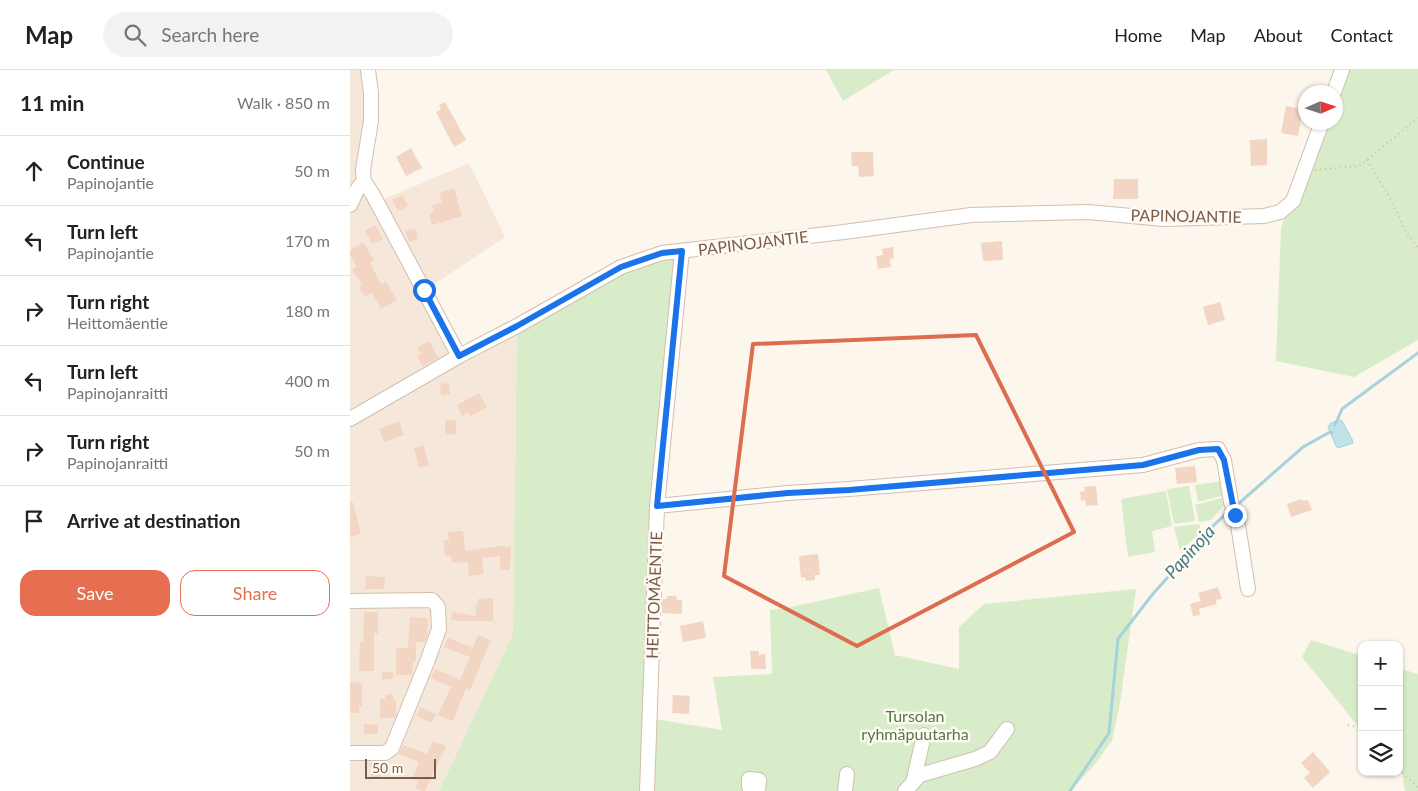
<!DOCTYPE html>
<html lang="en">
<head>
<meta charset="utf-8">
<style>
  body { margin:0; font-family:Lato,sans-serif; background:#f2f2f2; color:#222 }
  .controls { position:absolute; right:15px; bottom:15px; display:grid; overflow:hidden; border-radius:10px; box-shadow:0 1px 4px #0004 }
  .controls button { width:45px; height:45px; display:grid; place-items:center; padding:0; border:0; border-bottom:1px solid #e0e0e0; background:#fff; color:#222; font:25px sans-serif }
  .compass { position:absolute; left:948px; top:15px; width:45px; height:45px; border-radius:50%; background:#fff; box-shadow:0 1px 4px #0004; rotate:87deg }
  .scale { position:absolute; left:15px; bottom:12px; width:71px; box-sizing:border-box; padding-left:5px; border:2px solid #7a5c4d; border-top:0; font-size:14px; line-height:18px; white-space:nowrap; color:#7a5c4d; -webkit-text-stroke:4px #fffaf3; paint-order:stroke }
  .stop { position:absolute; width:15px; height:15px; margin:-11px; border:4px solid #1a73e8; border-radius:50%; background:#fff }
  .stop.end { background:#1a73e8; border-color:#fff; box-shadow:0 1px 5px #0008 }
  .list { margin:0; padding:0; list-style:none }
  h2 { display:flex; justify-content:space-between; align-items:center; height:65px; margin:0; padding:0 20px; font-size:21px }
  h2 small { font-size:16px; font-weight:400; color:#767676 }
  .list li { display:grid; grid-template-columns:32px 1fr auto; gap:15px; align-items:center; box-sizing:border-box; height:70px; padding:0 20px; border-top:1px solid #e0e0e0 }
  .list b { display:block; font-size:19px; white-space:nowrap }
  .list p { margin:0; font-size:16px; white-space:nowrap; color:#767676 }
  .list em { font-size:16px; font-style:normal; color:#767676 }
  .actions { display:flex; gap:10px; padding:15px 20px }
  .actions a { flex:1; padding:11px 0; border:1px solid #e76f51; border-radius:15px; text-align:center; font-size:18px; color:#e76f51 }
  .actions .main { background:#e76f51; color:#fff }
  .icon { flex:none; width:28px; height:28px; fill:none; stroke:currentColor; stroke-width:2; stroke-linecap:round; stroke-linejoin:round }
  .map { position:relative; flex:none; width:1068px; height:721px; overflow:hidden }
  header { display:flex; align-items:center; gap:30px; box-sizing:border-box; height:70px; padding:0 25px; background:#fff; border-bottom:1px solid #e0e0e0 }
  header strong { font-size:24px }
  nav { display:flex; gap:28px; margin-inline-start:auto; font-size:18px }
  .search { width:350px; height:45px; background:#f2f2f2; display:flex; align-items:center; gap:12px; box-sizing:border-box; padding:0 18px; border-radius:28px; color:#767676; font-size:19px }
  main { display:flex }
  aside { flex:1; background:#fff }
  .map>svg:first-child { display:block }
</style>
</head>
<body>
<header>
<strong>Map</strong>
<div class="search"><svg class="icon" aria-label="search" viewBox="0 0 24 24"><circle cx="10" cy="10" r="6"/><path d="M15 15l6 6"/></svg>Search here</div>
<nav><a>Home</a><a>Map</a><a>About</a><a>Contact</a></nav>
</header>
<main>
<aside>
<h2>11 min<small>Walk · 850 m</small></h2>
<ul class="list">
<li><svg class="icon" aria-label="ahead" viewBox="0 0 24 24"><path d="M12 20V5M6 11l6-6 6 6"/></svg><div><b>Continue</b><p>Papinojantie</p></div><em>50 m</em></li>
<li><svg class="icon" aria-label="left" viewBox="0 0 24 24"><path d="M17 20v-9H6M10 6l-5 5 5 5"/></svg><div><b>Turn left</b><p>Papinojantie</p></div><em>170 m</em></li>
<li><svg class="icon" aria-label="right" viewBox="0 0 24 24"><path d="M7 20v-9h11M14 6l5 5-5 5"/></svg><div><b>Turn right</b><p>Heittomäentie</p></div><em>180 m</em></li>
<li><svg class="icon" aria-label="left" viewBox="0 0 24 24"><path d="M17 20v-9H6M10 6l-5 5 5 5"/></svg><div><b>Turn left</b><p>Papinojanraitti</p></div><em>400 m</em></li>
<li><svg class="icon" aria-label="right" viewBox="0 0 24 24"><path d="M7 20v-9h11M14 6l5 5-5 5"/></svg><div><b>Turn right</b><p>Papinojanraitti</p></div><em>50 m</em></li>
<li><svg class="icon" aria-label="arrive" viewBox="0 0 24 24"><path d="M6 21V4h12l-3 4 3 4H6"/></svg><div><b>Arrive at destination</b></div></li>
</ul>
<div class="actions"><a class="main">Save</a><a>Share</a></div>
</aside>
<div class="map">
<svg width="1068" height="721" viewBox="0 0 1068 721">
  <rect width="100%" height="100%" fill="#fdf6ec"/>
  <path fill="#f5e8da" d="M 0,0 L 16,0 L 13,99 L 25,133 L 119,93 L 155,167 L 74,221 L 109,286 L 167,256 L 163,564 L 89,721 L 0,721 Z"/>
  <g fill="#d8ecc9">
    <path d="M 476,0 L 544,0 L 493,31 Z"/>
    <path d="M 992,0 L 1068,0 L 1068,270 L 1004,307 L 926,291 L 931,157 L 972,53 L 986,52 L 986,22 Z"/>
    <path d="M 332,181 L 307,436 L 299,648 L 372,660 L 363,607 L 422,604 L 420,540 L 436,538 L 529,518 L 545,585 L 609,599 L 609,557 L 634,534 L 786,519 L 770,633 L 762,671 L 742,698 L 720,721 L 89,721 L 163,564 L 167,256 L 271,197 Z"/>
    <path d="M 872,411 L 875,425 L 848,432 L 845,415 Z"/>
    <path d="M 839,416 L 845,451 L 824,454 L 817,419 Z"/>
    <path d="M 816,421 L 822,456 L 802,461 L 805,482 L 778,487 L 771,429 Z"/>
    <path d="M 875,427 L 876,433 L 861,450 L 849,452 L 845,435 Z"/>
    <path d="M 848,454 L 850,456 L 851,462 L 830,481 L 824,457 Z"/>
    <path d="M 961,570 L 1012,586 L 1012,661 L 952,587 Z"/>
    <path d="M 1049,598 L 1068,604 L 1068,721 L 1055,721 L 1052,704 L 1049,701 Z"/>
  </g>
  <path fill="#bfe3e8" stroke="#a5d3da" d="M 989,350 L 992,351 L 1002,369 L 1003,373 L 988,378 L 986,376 L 978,357 L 981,353 Z"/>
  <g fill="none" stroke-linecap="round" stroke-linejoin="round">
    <g stroke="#a5d3da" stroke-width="3">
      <path d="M 985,355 L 992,339 L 1068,283"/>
      <path d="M 887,435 L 953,377 L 980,362 L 982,363"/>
      <path d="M 720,721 L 759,663 L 768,569 L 802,525 L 864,455 L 880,440"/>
    </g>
  </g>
  <g fill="#f3d5c3">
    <path d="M 95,32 L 116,70 L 104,77 L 86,42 L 91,39 L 89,35 Z"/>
    <path d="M 936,36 L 953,39 L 948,66 L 931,63 Z"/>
    <path d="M 917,69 L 917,95 L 901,96 L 900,70 Z"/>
    <path d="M 61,78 L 72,98 L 56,106 L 46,87 Z"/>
    <path d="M 501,82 L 523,82 L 524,106 L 509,107 L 508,96 L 502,96 Z"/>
    <path d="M 764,109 L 788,109 L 788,129 L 763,129 Z"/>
    <path d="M 104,118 L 112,146 L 82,155 L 79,144 L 84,142 L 82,135 L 92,132 L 89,123 Z"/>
    <path d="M 52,125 L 58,136 L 48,141 L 42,130 Z"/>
    <path d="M 26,155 L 33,169 L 22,174 L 15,161 Z"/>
    <path d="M 65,158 L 68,169 L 59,172 L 55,161 Z"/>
    <path d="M 652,171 L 653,190 L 633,191 L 631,173 Z"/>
    <path d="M 13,172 L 24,190 L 20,193 L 31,214 L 36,211 L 47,230 L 31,239 L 22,223 L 15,227 L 9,217 L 12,215 L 2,200 L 7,197 L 0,185 L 0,181 Z"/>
    <path d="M 543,177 L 544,188 L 540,189 L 541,197 L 528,199 L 526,186 L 533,185 L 532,179 Z"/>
    <path d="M 870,232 L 875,250 L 858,255 L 853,237 Z"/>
    <path d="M 80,271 L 88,288 L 72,296 L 67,286 L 71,284 L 67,277 Z"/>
    <path d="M 99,313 L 100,324 L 91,325 L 90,314 Z"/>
    <path d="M 129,323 L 137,337 L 120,346 L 118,342 L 112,346 L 107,335 Z"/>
    <path d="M 95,350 L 106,350 L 106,364 L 95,365 Z"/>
    <path d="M 49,351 L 54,365 L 34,372 L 29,359 Z"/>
    <path d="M 74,375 L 79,396 L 69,398 L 64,378 Z"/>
    <path d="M 845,396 L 847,412 L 827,414 L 825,398 Z"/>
    <path d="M 746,416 L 748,435 L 736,436 L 735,430 L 731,431 L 730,422 L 735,421 L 734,417 Z"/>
    <path d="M 952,429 L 953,431 L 958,430 L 962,440 L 941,447 L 937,434 Z"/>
    <path d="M 0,432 L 3,432 L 11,464 L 0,467 Z"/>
    <path d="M 113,461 L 115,481 L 150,476 L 161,477 L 160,500 L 150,500 L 150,486 L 132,488 L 134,504 L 119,506 L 118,492 L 102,493 L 101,486 L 95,486 L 93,471 L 99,470 L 98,462 Z"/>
    <path d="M 468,484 L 470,505 L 465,505 L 465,510 L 456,511 L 455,507 L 451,508 L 449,486 Z"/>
    <path d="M 16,506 L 35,507 L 34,519 L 15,519 Z"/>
    <path d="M 868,517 L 872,529 L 866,530 L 867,534 L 849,539 L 850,545 L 843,546 L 840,534 L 851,531 L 848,523 Z"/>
    <path d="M 317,526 L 326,526 L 327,530 L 332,530 L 332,544 L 312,543 L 312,529 L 317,529 Z"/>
    <path d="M 143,528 L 143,551 L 108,551 L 101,550 L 102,542 L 126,546 L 125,535 L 128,535 L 128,529 Z"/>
    <path d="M 14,542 L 28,542 L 28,564 L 24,563 L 24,601 L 9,601 L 10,572 L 13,572 Z"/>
    <path d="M 60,547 L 78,548 L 77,566 L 75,572 L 66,572 L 66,591 L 63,591 L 62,605 L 46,605 L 46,578 L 58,578 Z"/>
    <path d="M 353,551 L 356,568 L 333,572 L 330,556 Z"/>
    <path d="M 128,565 L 141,570 L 120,620 L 116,618 L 103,651 L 88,645 L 101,617 L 81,608 L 85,599 L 110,610 L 120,587 L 94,577 L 98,568 L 123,578 Z"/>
    <path d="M 400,581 L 409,581 L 409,585 L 415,584 L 416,599 L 401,599 Z"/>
    <rect x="32" y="602" width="11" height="7"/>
    <path d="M 0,612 L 12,613 L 12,636 L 9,636 L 9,643 L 0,643 Z"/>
    <path d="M 43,624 L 43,629 L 46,629 L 46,644 L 45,648 L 30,648 L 30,629 L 35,629 L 35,625 Z"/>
    <path d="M 323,625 L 340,626 L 339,644 L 322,643 Z"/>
    <path d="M 70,637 L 86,644 L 82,653 L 66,646 Z"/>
    <path d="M 14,654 L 28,655 L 28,664 L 14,664 Z"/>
    <path d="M 83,671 L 96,676 L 75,721 L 72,721 L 65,718 L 68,711 L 62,709 L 69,692 L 49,684 L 53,675 L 77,684 Z"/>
    <path d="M 963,682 L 980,702 L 963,718 L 954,708 L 960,703 L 951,693 Z"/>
    <path d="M 20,692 L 30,692 L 30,709 L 21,709 Z"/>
  </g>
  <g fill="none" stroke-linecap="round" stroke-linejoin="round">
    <g stroke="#d1beb0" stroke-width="16">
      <g id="minor">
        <path d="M 18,0 L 21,23 L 21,51 L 13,100 L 14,111 L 23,125 L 109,286 L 167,256 L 271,197 L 312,183 L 494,162 L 621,145 L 738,142 L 814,149 L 914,146 L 930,142 L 943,131 L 972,52"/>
        <path d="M 984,22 L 992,0"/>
        <path d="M 0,135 L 8,118 L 14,111"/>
        <path d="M 0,349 L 109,286"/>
        <path d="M 307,436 L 438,423 L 499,419 L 793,395 L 849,380 L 868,379 L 874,390 L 881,432 L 888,455 L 898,519"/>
        <path d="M 0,531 L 82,530 L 88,537 L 89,559 L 77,592 L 42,678 L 35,683 L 0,683"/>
        <path d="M 563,713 L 574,665"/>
        <path d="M 297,721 L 307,436 L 332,181"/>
        <path d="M 406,721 L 399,717 L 399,709 L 409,710 L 408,721"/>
        <path d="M 495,721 L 497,704"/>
        <path d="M 555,721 L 570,705 L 625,689 L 640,682 L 657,659"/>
      </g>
    </g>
    <g stroke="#d9b8a5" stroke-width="2" stroke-dasharray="1 4" stroke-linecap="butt">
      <path d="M 1017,90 L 1037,123 L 1058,166 L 1068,177"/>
      <path d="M 965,100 L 1009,96 L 1068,48"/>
      <path d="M 998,655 L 1008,657 L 1012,661"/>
      <path d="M 1049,699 L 1068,718"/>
    </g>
    <use href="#minor" stroke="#fff" stroke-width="14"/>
  </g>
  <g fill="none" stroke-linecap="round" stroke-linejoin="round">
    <path stroke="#1a73e8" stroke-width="6" d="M 74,220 L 109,286 L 167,256 L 271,197 L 312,183 L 332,181 L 307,436 L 438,423 L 499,420 L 793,395 L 849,380 L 868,379 L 874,390 L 885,445"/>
  </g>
  <path fill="none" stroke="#dc6d51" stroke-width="4" stroke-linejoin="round" d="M 626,265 L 724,462 L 507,576 L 374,506 L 403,274 Z"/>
  <g text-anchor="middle" stroke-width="5" stroke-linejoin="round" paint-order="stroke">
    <g font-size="16" fill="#7a5c4d" stroke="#fffaf3">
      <text transform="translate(836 146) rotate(1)" y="6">PAPINOJANTIE</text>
      <text transform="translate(403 173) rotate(-7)" y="6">PAPINOJANTIE</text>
      <text transform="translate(304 525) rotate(-88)" y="6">HEITTOMÄENTIE</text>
    </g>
    <g font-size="16" fill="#537a41" stroke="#fffaf3">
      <text x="565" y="652">Tursolan<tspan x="565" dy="18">ryhmäpuutarha</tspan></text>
    </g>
    <g font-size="18" font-style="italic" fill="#437c86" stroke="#fffaf3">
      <text transform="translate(840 482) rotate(-48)" y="6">Papinoja</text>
    </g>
  </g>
</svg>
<div class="controls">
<button>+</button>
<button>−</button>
<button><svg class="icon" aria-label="layers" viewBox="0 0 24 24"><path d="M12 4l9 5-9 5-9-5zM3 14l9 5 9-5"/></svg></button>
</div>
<svg class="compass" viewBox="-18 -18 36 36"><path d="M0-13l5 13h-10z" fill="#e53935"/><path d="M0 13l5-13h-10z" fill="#767676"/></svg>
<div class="scale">50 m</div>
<div class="stop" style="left:74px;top:220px"></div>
<div class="stop end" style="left:885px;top:445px"></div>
</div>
</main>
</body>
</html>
